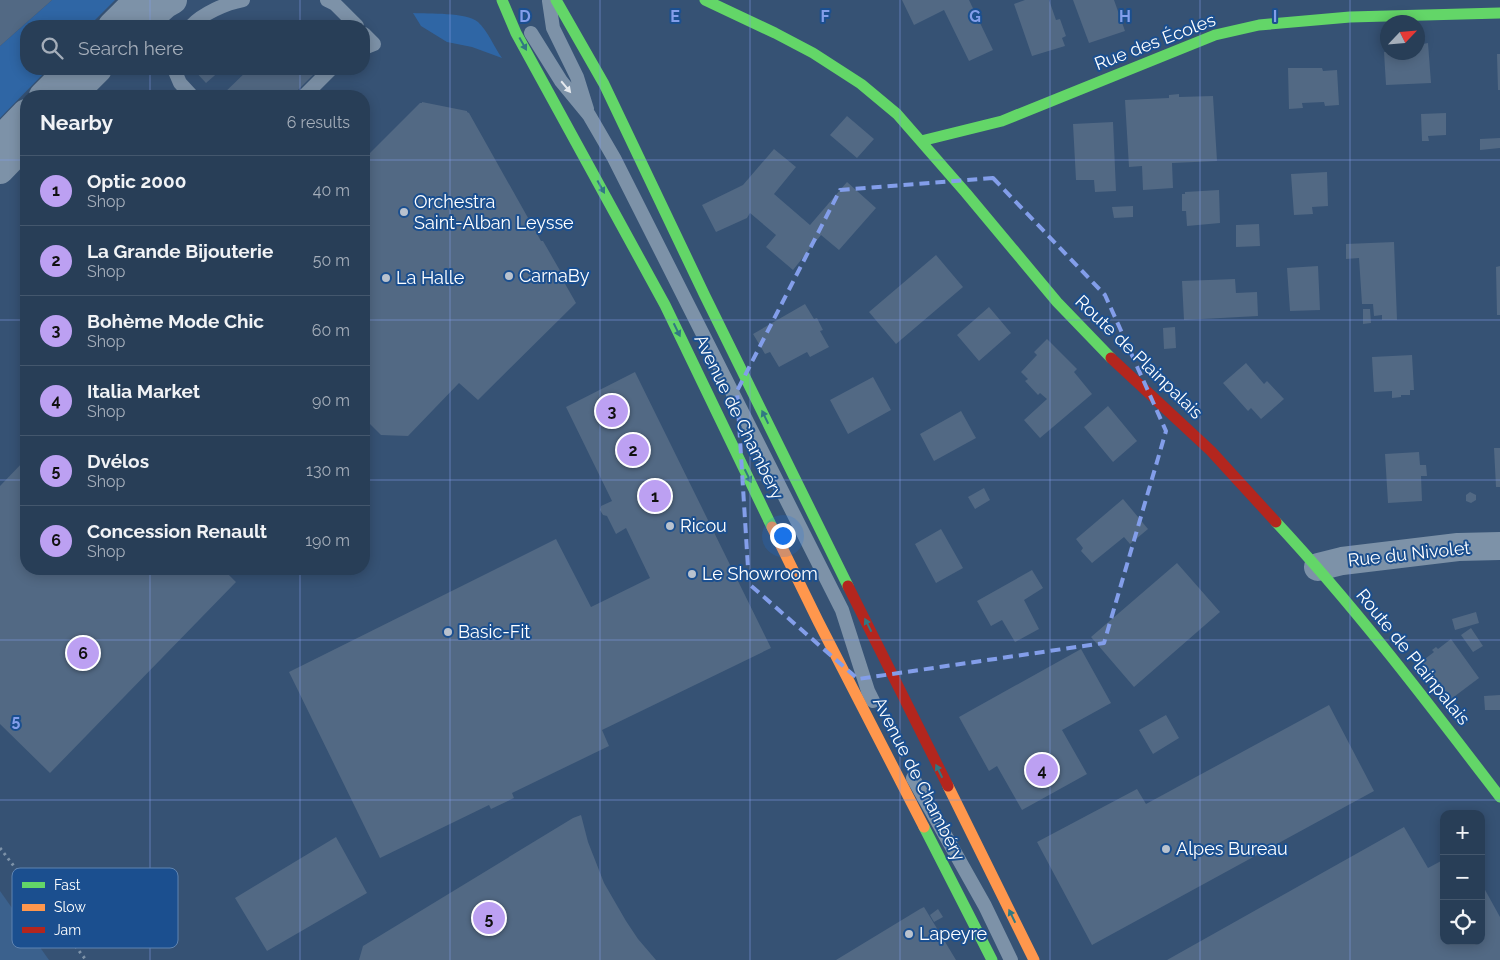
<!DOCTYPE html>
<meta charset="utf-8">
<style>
:root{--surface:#283e57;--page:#30455d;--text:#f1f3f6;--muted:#a5aeba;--line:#44576d;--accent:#bca0f2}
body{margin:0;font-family:Raleway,sans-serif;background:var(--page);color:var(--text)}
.controls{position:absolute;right:15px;bottom:15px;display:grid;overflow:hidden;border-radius:10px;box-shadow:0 2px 12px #0003}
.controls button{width:45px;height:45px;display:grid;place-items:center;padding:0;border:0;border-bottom:1px solid var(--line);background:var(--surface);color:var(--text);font:25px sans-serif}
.compass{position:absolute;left:1380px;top:15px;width:45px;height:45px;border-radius:50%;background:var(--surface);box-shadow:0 2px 12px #0003;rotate:64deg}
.you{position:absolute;left:782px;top:535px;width:18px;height:18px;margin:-12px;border:4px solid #fff;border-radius:50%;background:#1a73e8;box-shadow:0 0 0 8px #1a73e833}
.badge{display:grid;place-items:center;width:32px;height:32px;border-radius:50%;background:var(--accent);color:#111;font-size:16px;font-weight:700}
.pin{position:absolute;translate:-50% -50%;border:2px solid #fff;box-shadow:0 1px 5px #0006}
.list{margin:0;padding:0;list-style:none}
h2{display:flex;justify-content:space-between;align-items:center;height:65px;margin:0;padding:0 20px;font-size:21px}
h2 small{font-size:16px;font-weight:400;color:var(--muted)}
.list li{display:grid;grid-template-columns:32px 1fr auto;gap:15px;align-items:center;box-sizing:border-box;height:70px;padding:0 20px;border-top:1px solid var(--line)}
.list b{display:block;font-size:19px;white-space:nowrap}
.list p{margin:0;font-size:16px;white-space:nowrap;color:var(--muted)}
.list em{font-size:16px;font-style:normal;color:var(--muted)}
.icon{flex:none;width:28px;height:28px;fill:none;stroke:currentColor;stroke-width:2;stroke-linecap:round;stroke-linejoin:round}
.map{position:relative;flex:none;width:1500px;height:960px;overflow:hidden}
.search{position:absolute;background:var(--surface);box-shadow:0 2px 12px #0003;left:20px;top:20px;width:350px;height:55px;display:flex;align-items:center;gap:12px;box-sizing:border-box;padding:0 18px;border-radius:20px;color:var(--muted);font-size:19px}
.panel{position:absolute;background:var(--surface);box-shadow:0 2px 12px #0003;left:20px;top:90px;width:350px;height:485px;border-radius:20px}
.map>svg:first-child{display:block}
.green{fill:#2f66a5}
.water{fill:#3b618d}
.building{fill:#526984}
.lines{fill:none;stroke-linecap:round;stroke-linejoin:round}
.path{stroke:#7d92a8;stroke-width:3;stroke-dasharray:2.5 4;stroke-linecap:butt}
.lane{stroke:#7d92a8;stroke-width:14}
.street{stroke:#7d92a8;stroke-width:28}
.fast{stroke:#63d668;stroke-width:11}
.slow{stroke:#ff974d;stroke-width:11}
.jam{stroke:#b3261e;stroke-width:11}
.oneway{fill:#317883}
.oneway2{fill:#e5e9ee}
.marked{fill:none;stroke:#839eea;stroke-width:4;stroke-dasharray:10 6;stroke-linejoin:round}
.grid{fill:none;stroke:#839eea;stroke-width:1;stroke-opacity:0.55}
.poi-dot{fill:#b9c2ce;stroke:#1b4f8f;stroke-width:2}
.labels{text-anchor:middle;stroke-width:4;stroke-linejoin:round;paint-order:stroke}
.street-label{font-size:18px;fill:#fff;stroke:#1b4f8f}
.poi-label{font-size:18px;fill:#fff;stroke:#1b4f8f;text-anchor:start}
.key{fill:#1b4f8f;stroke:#5f84b1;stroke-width:1}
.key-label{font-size:14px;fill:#fff}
.grid-label{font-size:16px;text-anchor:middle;font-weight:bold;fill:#839eea;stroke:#1b4f8f;stroke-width:4;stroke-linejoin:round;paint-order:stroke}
</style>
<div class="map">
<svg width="1500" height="960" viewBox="0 0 1500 960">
<rect width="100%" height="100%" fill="#365274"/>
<path class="green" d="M52,0H115L89,26H26V69H48L0,118V46Z
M413,13C429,14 466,12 478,22C488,31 494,47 502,58L472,47L447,42L421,26Z"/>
<path class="water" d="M0,891L49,960H0Z"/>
<path class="building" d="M0,0H52L0,46Z
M902,0H969L993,50L969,61L944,10L914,25Z
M1025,0H1049L1056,20L1060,19L1066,36L1062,38L1065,46L1032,56L1014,4Z
M1073,0H1114L1125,31L1089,43Z
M1428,43L1431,83L1386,85L1384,52H1418V45Z
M1497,54H1500V90H1498Z
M1288,68H1322L1323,71L1337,70L1339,105L1325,106L1324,102L1302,103L1303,108L1289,109Z
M193,69H222L206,83Z
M249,69H319L298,90L299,91L291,96H221Z
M1179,94V97L1213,96L1217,161L1172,163L1173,188L1143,190L1142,166L1129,167L1125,100L1169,98V95Z
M422,102L467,111V112L469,113L541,241H543L566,281L564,282L576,303L478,400L459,383L408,436L381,435L364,418V159L420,103H422Z
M1446,113V135L1428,136L1429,141H1422L1421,114Z
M847,116L874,139L857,158L830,135Z
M1113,122L1116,191L1095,192L1094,180H1076L1073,124Z
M1500,138V148L1480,150V139Z
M774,149L796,167L774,194L810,225L847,182L876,208L839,250L821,235L793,270L766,247L776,235L750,213L747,218L716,232L702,205L743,185Z
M1327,172L1328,206L1312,207L1313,214L1294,215L1291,174Z
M1219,190L1220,223L1187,226L1186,211H1182V194H1185V192Z
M1133,206V217L1114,218L1112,207Z
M1259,224L1260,246L1236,247V225Z
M1394,242L1397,320H1382V315L1374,316L1373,304H1362L1359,258L1346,259V244Z
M936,255L963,287L896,344L869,312Z
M1318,266L1320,310L1290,311L1287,268Z
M1500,266V315H1497L1496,267Z
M1235,279L1236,293L1257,292L1258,316L1184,320L1182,281Z
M805,304L814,319L817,318L823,330L820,331L829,347L810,357L807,352L779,367L770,352L765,354L753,334Z
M989,307L1011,333L979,361L957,335Z
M1363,309H1370L1371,323L1363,324Z
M1175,327L1176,348L1164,349L1163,328Z
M1047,339L1077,369L1074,372L1092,394L1040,438L1024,420L1047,399L1040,393L1038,395L1025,381L1028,379L1021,372L1037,355L1034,352Z
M1412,355L1414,390H1410V395H1401V397L1392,398V391L1374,392L1372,357Z
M1246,363L1264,384L1267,381L1284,399L1261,419L1251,408L1248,411L1223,383Z
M635,372L771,648L602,730L609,746L512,793L514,798L491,809L489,805L380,858L289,672L556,539L591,607L650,578L626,528L616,534L607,516L603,515L600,510L601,506L612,501L566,407Z
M873,377L891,410L848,434L830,400Z
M1108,406L1137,441L1113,462L1084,427Z
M961,411L976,438L934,461L920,434Z
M1494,448H1500V487H1496Z
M1419,452L1420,465H1426L1427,476H1421L1422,501L1388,503L1385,454Z
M26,459V569H231L227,573L236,582L50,773L0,724V486Z
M984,488L990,500L975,509L968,497Z
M1470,492L1476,495V500L1471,503L1466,501V495Z
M1123,499L1148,529L1130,544L1124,537L1092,563L1081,551L1083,548L1076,539Z
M941,529L963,568L936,583L915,544Z
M1177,563L1220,612L1134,687L1091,637Z
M1032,570L1043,588L1024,600L1039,629L1015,642L1002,620L991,626L977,601Z
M1476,612L1479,623L1455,630L1452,619Z
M1471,628L1483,646L1473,652L1461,635Z
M1451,639L1479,678L1451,699L1421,662L1434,652L1432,650L1436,647L1438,649Z
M1081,649L1111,703L1062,730L1087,774L1022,810L997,766L989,771L959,717Z
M1500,695V710H1485L1484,696Z
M1329,705L1374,791L1092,945L1037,842L1137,789L1146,804Z
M1166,715L1179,738L1153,754L1139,730Z
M581,815L588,842L604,883L626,921L638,939L656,960H359L363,946L573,818Z
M1404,827L1428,868L1441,861L1444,865V941H1481V889L1484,888L1500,917V960H1167Z
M336,837L367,893L267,951L235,898Z
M924,907L956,960H836L920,909Z
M938,909L943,917L934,922L930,915Z"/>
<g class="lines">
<path class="path" d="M0,848L86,960"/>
<path class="lane" d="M327,0L335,4L357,26
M549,1L553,28L577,77L587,109
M191,26C202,14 226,3 243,0
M531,33L561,81L589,115L614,158L842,610L868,691L873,701
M364,34L374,44L364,48
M174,69L180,83L192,96
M304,96L331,69
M913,778L985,906L1011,960"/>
<path class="street" d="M112,26L138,0
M141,26L166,4L173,0
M43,96L70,69
M71,96L98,69
M0,140L26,113
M0,170L26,143
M1318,567L1342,561L1458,547L1500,546"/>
<path class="fast" d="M502,0L516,33L665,305L772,527
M556,0L604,84L705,296L848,586
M705,0L775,33L813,53L861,84L897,114L966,193L1057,302L1111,358
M921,141L1002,121L1215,35L1259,25L1350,17L1500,13
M1276,522C1357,609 1428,703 1500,797
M924,827L992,960"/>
<path class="slow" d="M772,527L818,621L924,827
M948,786L1034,960"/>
<path class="jam" d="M1111,358L1211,451L1276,522
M848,586L948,786"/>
</g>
<defs><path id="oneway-solid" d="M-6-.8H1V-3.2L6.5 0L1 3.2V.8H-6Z" transform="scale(1.25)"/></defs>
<g class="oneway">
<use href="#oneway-solid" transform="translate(523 44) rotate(61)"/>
<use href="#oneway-solid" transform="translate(601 187) rotate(61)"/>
<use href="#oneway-solid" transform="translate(677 330) rotate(64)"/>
<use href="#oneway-solid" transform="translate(765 417) rotate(-116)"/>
<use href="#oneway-solid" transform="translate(748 476) rotate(64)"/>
<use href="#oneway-solid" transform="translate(868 625) rotate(-117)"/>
<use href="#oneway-solid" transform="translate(939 771) rotate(-116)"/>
<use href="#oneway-solid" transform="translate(1012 916) rotate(-116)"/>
</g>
<use class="oneway2" href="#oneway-solid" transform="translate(566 87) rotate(50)"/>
<path class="marked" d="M993,178L1105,295L1166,431L1104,643L858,679L749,584L737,391L840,190Z"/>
<path class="grid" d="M150,0V26M300,0V26M450,0V960M600,0V960M750,0V960M900,0V960M1050,0V960M1200,0V960M1350,0V960M150,69V96M300,69V96M0,160H26M364,160H1500M0,320H26M364,320H1500M0,480H26M364,480H1500M150,569V960M300,569V960M0,640H1500M0,800H1500"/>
<g class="poi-dot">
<circle cx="404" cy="212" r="5"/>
<circle cx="509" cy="276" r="5"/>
<circle cx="386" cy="278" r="5"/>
<circle cx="670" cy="526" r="5"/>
<circle cx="692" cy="574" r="5"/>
<circle cx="448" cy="632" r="5"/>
<circle cx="1166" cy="849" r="5"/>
<circle cx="909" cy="934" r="5"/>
</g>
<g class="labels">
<g class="street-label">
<text transform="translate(1155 42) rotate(-21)" y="6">Rue des Écoles</text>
<text transform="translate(1139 357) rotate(44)" y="6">Route de Plainpalais</text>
<text transform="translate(739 417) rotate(64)" y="6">Avenue de Chambéry</text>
<text transform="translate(1409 554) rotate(-6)" y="6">Rue du Nivolet</text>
<text transform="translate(1413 657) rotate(51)" y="6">Route de Plainpalais</text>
<text transform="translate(919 779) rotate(63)" y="6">Avenue de Chambéry</text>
</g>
<g class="poi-label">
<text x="414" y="208">Orchestra<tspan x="414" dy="21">Saint-Alban Leysse</tspan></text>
<text x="519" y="282">CarnaBy</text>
<text x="396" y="284">La Halle</text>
<text x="680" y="532">Ricou</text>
<text x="702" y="580">Le Showroom</text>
<text x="458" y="638">Basic-Fit</text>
<text x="1176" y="855">Alpes Bureau</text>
<text x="919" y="940">Lapeyre</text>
</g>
</g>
<rect x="12" y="868" width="166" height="80" rx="8" class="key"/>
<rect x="22" y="882" width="23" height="6" fill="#63d668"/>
<rect x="22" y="904" width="23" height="7" fill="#ff974d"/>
<rect x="22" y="927" width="23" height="6" fill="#b3261e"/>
<g class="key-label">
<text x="54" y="890">Fast</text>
<text x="54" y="912">Slow</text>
<text x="54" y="935">Jam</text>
</g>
<g class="grid-label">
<text x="525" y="22">D</text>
<text x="675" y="22">E</text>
<text x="825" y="22">F</text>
<text x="975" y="22">G</text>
<text x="1125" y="22">H</text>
<text x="1275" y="22">I</text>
<text x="16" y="726">5</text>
</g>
</svg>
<div class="controls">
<button>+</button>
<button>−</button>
<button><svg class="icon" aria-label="locate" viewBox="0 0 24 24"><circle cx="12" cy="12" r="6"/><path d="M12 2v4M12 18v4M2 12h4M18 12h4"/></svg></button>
</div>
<svg class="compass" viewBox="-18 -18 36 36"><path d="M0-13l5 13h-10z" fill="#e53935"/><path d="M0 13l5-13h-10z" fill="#a5aeba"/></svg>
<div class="you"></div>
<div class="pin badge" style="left:655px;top:496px">1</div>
<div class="pin badge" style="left:633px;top:450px">2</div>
<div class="pin badge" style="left:612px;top:411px">3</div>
<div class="pin badge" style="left:1042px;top:770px">4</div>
<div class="pin badge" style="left:489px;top:918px">5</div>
<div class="pin badge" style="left:83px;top:653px">6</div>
<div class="search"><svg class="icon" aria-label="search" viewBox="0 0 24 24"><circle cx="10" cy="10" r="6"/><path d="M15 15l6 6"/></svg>Search here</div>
<section class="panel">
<h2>Nearby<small>6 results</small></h2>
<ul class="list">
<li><span class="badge">1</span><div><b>Optic 2000</b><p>Shop</p></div><em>40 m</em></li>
<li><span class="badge">2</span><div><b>La Grande Bijouterie</b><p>Shop</p></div><em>50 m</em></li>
<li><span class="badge">3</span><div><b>Bohème Mode Chic</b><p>Shop</p></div><em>60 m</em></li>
<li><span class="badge">4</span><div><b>Italia Market</b><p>Shop</p></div><em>90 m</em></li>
<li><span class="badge">5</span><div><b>Dvélos</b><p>Shop</p></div><em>130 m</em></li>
<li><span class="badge">6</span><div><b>Concession Renault</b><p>Shop</p></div><em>190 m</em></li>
</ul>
</section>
</div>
